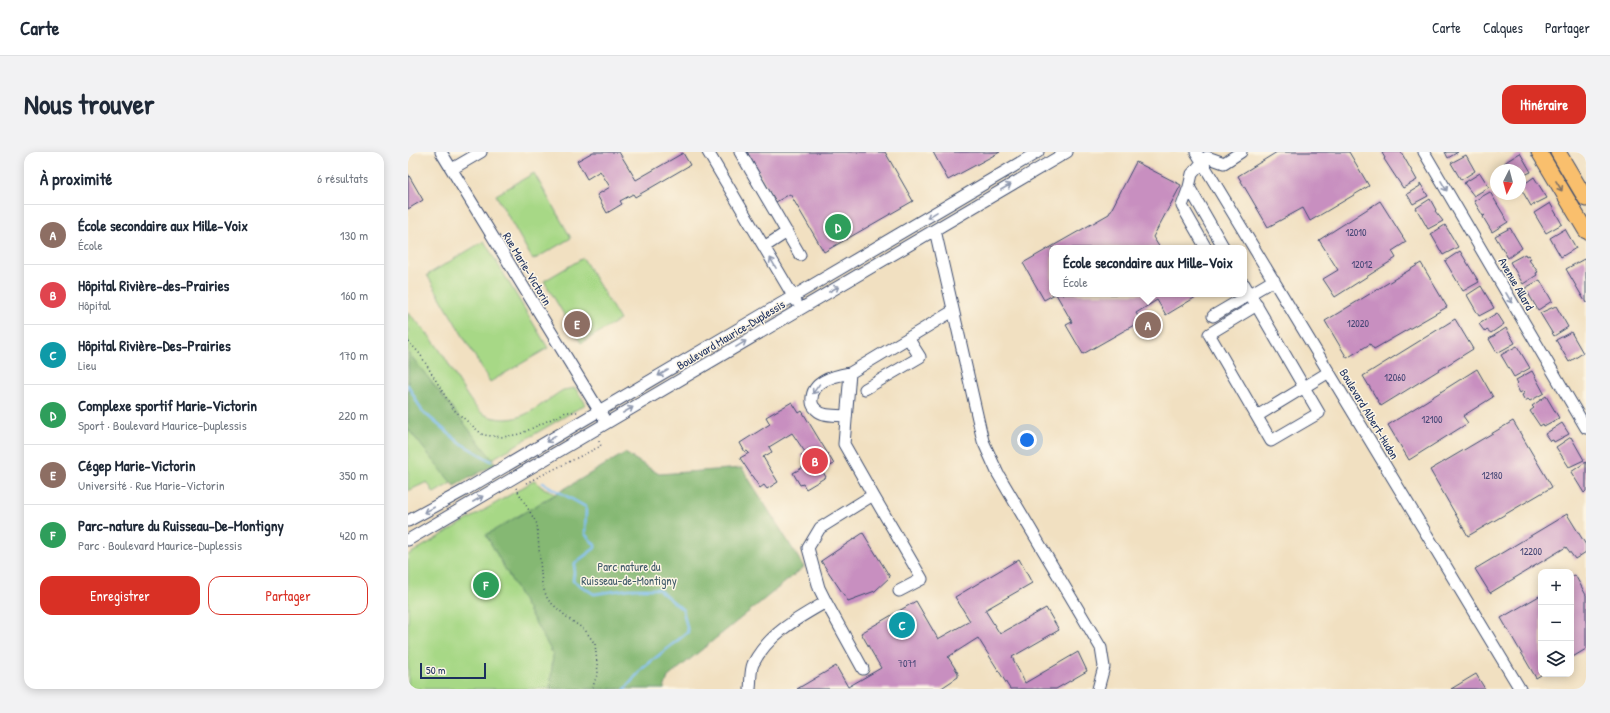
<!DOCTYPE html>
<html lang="fr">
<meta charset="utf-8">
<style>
:root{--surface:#fff;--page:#f2f2f3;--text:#1f2937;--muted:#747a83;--line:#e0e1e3;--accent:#d93025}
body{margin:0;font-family:"Patrick Hand",sans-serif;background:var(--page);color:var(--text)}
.controls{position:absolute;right:12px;bottom:12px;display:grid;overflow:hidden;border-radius:8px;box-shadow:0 2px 10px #0003}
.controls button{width:36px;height:36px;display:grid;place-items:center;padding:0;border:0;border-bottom:1px solid var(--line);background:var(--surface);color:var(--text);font:20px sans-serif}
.compass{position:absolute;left:1082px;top:12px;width:36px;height:36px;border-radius:50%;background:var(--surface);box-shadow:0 2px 10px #0003;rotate:186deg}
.scale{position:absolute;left:12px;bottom:10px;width:66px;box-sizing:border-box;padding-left:4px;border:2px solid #1b2f5e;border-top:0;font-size:11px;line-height:14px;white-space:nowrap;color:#1b2f5e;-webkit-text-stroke:3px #fcf5e5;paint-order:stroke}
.you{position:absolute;left:619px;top:288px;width:14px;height:14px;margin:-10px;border:3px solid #fff;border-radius:50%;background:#1a73e8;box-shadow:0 0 0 6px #1a73e833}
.badge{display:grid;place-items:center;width:26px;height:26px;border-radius:50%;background:var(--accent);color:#fff;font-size:13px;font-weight:700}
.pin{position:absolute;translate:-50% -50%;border:2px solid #fff;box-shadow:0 1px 4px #0006}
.popup{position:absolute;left:641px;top:93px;width:198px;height:52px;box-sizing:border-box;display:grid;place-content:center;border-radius:8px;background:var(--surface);filter:drop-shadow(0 1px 3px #0005);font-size:13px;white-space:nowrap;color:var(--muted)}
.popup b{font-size:15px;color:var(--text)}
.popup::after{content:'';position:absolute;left:50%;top:100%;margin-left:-8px;border:8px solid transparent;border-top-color:var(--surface)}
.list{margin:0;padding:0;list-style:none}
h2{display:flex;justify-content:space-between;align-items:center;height:52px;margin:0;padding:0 16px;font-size:17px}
h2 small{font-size:13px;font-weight:400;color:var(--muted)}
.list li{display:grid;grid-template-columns:26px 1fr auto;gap:12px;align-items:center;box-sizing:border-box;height:60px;padding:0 16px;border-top:1px solid var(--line)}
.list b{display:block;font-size:15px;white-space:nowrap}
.list p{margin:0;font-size:13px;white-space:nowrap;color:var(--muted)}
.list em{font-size:13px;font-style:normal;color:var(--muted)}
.actions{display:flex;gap:8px;padding:12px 16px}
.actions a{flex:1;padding:9px 0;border:1px solid var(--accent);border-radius:12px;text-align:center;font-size:14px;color:var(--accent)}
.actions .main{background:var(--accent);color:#fff}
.icon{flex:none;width:22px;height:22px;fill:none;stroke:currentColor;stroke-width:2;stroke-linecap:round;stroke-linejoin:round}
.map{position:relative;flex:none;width:1178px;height:537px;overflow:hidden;border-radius:12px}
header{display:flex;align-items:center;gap:24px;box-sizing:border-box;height:56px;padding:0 20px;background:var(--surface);border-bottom:1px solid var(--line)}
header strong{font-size:19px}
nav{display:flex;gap:22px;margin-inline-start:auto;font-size:14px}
.intro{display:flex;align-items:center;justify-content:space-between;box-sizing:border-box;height:96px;padding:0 24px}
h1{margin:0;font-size:28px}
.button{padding:10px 18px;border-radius:12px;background:var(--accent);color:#fff;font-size:14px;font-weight:700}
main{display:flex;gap:24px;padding:0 24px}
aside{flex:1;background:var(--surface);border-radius:12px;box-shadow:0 2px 10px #0003}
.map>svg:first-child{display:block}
.green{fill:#a7d886;stroke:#618472}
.forest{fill:#85b873;stroke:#507468}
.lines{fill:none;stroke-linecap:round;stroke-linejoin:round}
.stream{stroke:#7fbef3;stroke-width:2.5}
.building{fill:#c88fc0}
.minor-casing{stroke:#3b4a6d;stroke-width:13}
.major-casing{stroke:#3b4a6d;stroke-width:17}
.path{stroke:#3b4a6d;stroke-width:1.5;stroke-dasharray:1 3;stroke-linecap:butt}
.minor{stroke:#fff;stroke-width:11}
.major{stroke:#f9bf6d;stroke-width:15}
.oneway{stroke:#8d97ae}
.oneway2{stroke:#7f7065}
.labels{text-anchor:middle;stroke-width:3;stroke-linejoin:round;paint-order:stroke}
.number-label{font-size:10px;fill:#464776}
.street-label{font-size:12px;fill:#1b2f5e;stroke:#fcf5e5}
.park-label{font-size:12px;fill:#3e5968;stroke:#fcf5e5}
</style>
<header>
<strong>Carte</strong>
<nav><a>Carte</a><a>Calques</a><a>Partager</a></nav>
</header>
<div class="intro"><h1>Nous trouver</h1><a class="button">Itinéraire</a></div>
<main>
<aside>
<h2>À proximité<small>6 résultats</small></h2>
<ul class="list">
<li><span class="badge" style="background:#8d6e63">A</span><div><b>École secondaire aux Mille-Voix</b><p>École</p></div><em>130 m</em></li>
<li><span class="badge" style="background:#e0444e">B</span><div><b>Hôpital Rivière-des-Prairies</b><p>Hôpital</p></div><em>160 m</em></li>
<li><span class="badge" style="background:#0f9aa8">C</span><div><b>Hôpital Rivière-Des-Prairies</b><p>Lieu</p></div><em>170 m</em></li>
<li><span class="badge" style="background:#2e9e5b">D</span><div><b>Complexe sportif Marie-Victorin</b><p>Sport · Boulevard Maurice-Duplessis</p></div><em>220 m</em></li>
<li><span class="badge" style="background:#8d6e63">E</span><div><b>Cégep Marie-Victorin</b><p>Université · Rue Marie-Victorin</p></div><em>350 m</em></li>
<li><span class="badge" style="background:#2e9e5b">F</span><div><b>Parc-nature du Ruisseau-De-Montigny</b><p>Parc · Boulevard Maurice-Duplessis</p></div><em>420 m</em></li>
</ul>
<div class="actions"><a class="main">Enregistrer</a><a>Partager</a></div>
</aside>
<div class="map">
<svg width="1178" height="537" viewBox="0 0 1178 537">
<rect width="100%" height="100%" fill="#fcf5e5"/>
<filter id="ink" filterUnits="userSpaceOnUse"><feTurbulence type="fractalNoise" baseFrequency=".025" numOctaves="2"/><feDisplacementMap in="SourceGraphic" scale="8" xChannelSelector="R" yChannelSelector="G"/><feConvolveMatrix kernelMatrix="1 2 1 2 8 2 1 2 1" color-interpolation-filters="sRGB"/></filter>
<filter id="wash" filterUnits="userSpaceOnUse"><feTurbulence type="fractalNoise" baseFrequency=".012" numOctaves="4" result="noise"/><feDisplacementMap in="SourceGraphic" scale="16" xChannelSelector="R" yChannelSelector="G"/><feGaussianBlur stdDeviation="0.9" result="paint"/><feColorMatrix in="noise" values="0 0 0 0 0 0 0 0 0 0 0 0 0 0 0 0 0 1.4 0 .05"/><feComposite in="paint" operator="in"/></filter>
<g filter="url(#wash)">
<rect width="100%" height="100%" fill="#f1e0c1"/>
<path class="green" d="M126,21L163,86L125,108L88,43Z
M76,89L140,196L82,230L19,123Z
M175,106L212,168L173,191L136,129Z
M0,161C14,174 27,190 37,206C45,219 62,253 74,261C83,267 97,268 107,266C124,262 140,247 155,238L167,236L178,252L26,341L19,330L0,339Z
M127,328L133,335L145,340L155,351L212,537H0V403Z"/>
<path class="forest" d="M0,200L88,312L46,334L0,277Z
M217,301L251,322L334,316L396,415L260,525L256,537H142L145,502L78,383Z"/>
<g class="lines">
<path class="stream" d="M0,233L14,259L52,291L83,309
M135,331L178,355L177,382L187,393V396L167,411L165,429L186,442L221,437H250L275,458L280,480L235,516L217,537"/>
</g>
<g id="blocks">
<path class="building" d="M185,0H211L228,28L275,1L282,13L227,45L225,42L212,49L214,52L199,61L189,43L202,35L192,19L179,27L169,9Z
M339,0H477L505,49L416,100L382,42L368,50Z
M525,0H592L540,28Z
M869,0H941L961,34L902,69L895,56L860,75L830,24Z
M977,0H993L1009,28L995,36L976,7L977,6L974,1Z
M1037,0H1050L1040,6Z
M1112,1L1123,20L1112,25V18H1100L1096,11Z
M1058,3L1067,19L1053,28L1043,11Z
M728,10L773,33L745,85L752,96H644V142H647L636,148L615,111L701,62Z
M1072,21L1081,35L1066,44L1056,31Z
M0,22L15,48L0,57Z
M1126,25L1139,46L1123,54L1112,35Z
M1012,31L1020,44L1005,52L999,42L1012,34Z
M1082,40L1100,70L1084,80L1075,65L1077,63L1075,64L1066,49Z
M1022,47L1028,58L1027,59L1035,69L1020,77L1008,56Z
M972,49L998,90L984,99L988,106L927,145L915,127L930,118L911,88Z
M1142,51L1154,72L1138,81L1126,61Z
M1037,73L1050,95L1035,103L1023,82Z
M1102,76L1114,96L1100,106L1087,84Z
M1157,77L1168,96L1153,105L1142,86Z
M1052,99L1071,130L1055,139L1037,109Z
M1117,102L1118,104L1120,103L1123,107L1121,108L1130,120L1128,121L1129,123L1115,132L1102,110Z
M1176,107L1178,111V151L1158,117Z
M1013,111L1039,155L966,197L962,192L939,206L917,169Z
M1132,128L1144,149L1130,158L1117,136Z
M1073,134L1086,156L1071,164L1059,143Z
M648,142H793L758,163L749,148L728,161L733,169L675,202L658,173L664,170Z
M1148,154L1160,175L1146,184L1132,161Z
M1089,161L1096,172L1083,181L1079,178L1077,180L1071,172Z
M1047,167L1065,197L973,254L955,224Z
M1098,176L1107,191L1089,201L1081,187Z
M1163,180L1175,201L1161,210L1148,188Z
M1109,194L1122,216L1106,225L1093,203Z
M1069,217L1085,245L1055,264L1060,271L1001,308L980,273Z
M1124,219L1136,241L1122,249L1120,247L1117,249L1114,243L1117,241L1115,239L1112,241L1108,233L1110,231L1108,228Z
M1138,244L1151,266L1136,274L1135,272L1132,274L1122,259L1126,256L1124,254Z
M384,250L391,261L394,259L426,312L415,318L413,317L418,325L398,337L395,332L392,333L385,321L399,313L393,303L397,300L384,281L361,295L364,300L355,305L370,330L359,337L356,333L352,336L332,306L341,301L339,299L337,300L332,291L362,272L358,265Z
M1105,269L1144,335L1060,384L1022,318Z
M1154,271L1161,282L1146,290L1145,288L1142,289L1137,282Z
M1163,285L1176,308L1161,315L1148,295Z
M1178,310V339L1176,341L1163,320Z
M1159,362L1178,393V400L1167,407L1158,395L1082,441L1067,417Z
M455,381L482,425L467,439L440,449L413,409Z
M611,407L624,431L577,458L592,482L638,456L651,478L604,505L617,531L670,500L679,519L648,537H602L570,486L540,505L550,521V525L532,537H389L428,514L440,535L473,516L453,481L508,449L530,487L562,469L547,445Z
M1167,423L1178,443V497L1163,506V425Z
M1133,443V523L1128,526L1093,466Z
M1068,522L1077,537H1043Z"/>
</g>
</g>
<g filter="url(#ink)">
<use href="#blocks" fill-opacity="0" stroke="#3b4a6d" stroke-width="1"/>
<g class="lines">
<defs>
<path id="minor" d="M33,0L195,265
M300,0L388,149
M332,0L392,103
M788,0L1112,537
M1016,0L1178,276
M44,17L73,0
M781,35L784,22L799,5L816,11L833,0
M527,78L575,289L590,322L693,496L696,515L690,537
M356,95L379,80
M798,96L774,54L781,35L816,96
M836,132L911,261L863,289L801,182L849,153
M805,164L866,128
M457,237L512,205L500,186
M438,264C431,263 423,264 416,262C411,261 404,255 404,250C402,229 426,224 442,221
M849,264L921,220
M465,343L514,427L491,439
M0,369L57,338L630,0
M0,388L659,0
M418,450L455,517
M342,537C343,530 342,519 345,512C360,482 390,466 418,450L411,436L400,396L412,376L465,343L436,292L442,221L545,159"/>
<path id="major" d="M1131,0L1178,79
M1150,0L1178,47"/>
</defs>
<use href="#minor" class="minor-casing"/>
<use href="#major" class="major-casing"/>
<path class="path" d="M0,189L12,202L45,257L75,283L95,285L112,282L158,260H170
M118,331L193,294L190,287
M108,336L129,372L134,433L140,448L161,467L177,478L187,492L190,520L184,537"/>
<use href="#minor" class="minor"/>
<use href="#major" class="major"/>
</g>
<defs><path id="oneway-shaft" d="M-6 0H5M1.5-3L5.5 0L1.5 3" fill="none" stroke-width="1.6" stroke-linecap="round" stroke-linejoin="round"/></defs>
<g class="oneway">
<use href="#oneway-shaft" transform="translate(1036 34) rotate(60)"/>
<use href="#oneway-shaft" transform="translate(598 35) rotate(-30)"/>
<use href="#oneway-shaft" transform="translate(524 63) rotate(148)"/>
<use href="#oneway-shaft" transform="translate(365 111) rotate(-120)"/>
<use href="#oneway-shaft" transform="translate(426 137) rotate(-30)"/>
<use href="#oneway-shaft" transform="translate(1101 146) rotate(60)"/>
<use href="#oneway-shaft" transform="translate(333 192) rotate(-31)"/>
<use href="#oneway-shaft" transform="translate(255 221) rotate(150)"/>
<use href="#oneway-shaft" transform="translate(408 237) rotate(125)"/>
<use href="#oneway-shaft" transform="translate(220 258) rotate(-30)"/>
<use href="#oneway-shaft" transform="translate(143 287) rotate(149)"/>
<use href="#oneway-shaft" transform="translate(70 347) rotate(-30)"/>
<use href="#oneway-shaft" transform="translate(21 358) rotate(152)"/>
</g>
<use class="oneway2" href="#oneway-shaft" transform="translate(1151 34) rotate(59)"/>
</g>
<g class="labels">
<g class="number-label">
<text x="948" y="84">12010</text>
<text x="954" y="116">12012</text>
<text x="950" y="175">12020</text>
<text x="987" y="229">12060</text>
<text x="1024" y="271">12100</text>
<text x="1084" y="327">12180</text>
<text x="1123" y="403">12200</text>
<text x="499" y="515">7071</text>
</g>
<g class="street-label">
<text transform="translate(119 117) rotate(59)" y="4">Rue Marie-Victorin</text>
<text transform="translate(1108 132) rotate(60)" y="4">Avenue Allard</text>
<text transform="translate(323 183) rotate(-31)" y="4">Boulevard Maurice-Duplessis</text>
<text transform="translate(961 262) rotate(59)" y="4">Boulevard Albert-Hudon</text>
</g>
<g class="park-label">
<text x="221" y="419">Parc nature du<tspan x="221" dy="14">Ruisseau-de-Montigny</tspan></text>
</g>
</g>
</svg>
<div class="controls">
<button>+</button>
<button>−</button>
<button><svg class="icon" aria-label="layers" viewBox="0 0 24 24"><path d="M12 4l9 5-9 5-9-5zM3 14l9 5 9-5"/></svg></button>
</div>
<svg class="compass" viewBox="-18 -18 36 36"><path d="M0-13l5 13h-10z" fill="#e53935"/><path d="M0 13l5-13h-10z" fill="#747a83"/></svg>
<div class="scale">50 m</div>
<div class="you"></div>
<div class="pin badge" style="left:740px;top:173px;background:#8d6e63">A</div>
<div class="popup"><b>École secondaire aux Mille-Voix</b>École</div>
<div class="pin badge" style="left:407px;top:309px;background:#e0444e">B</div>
<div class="pin badge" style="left:494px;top:473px;background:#0f9aa8">C</div>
<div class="pin badge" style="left:430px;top:75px;background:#2e9e5b">D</div>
<div class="pin badge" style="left:169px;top:172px;background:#8d6e63">E</div>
<div class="pin badge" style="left:78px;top:433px;background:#2e9e5b">F</div>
</div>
</main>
